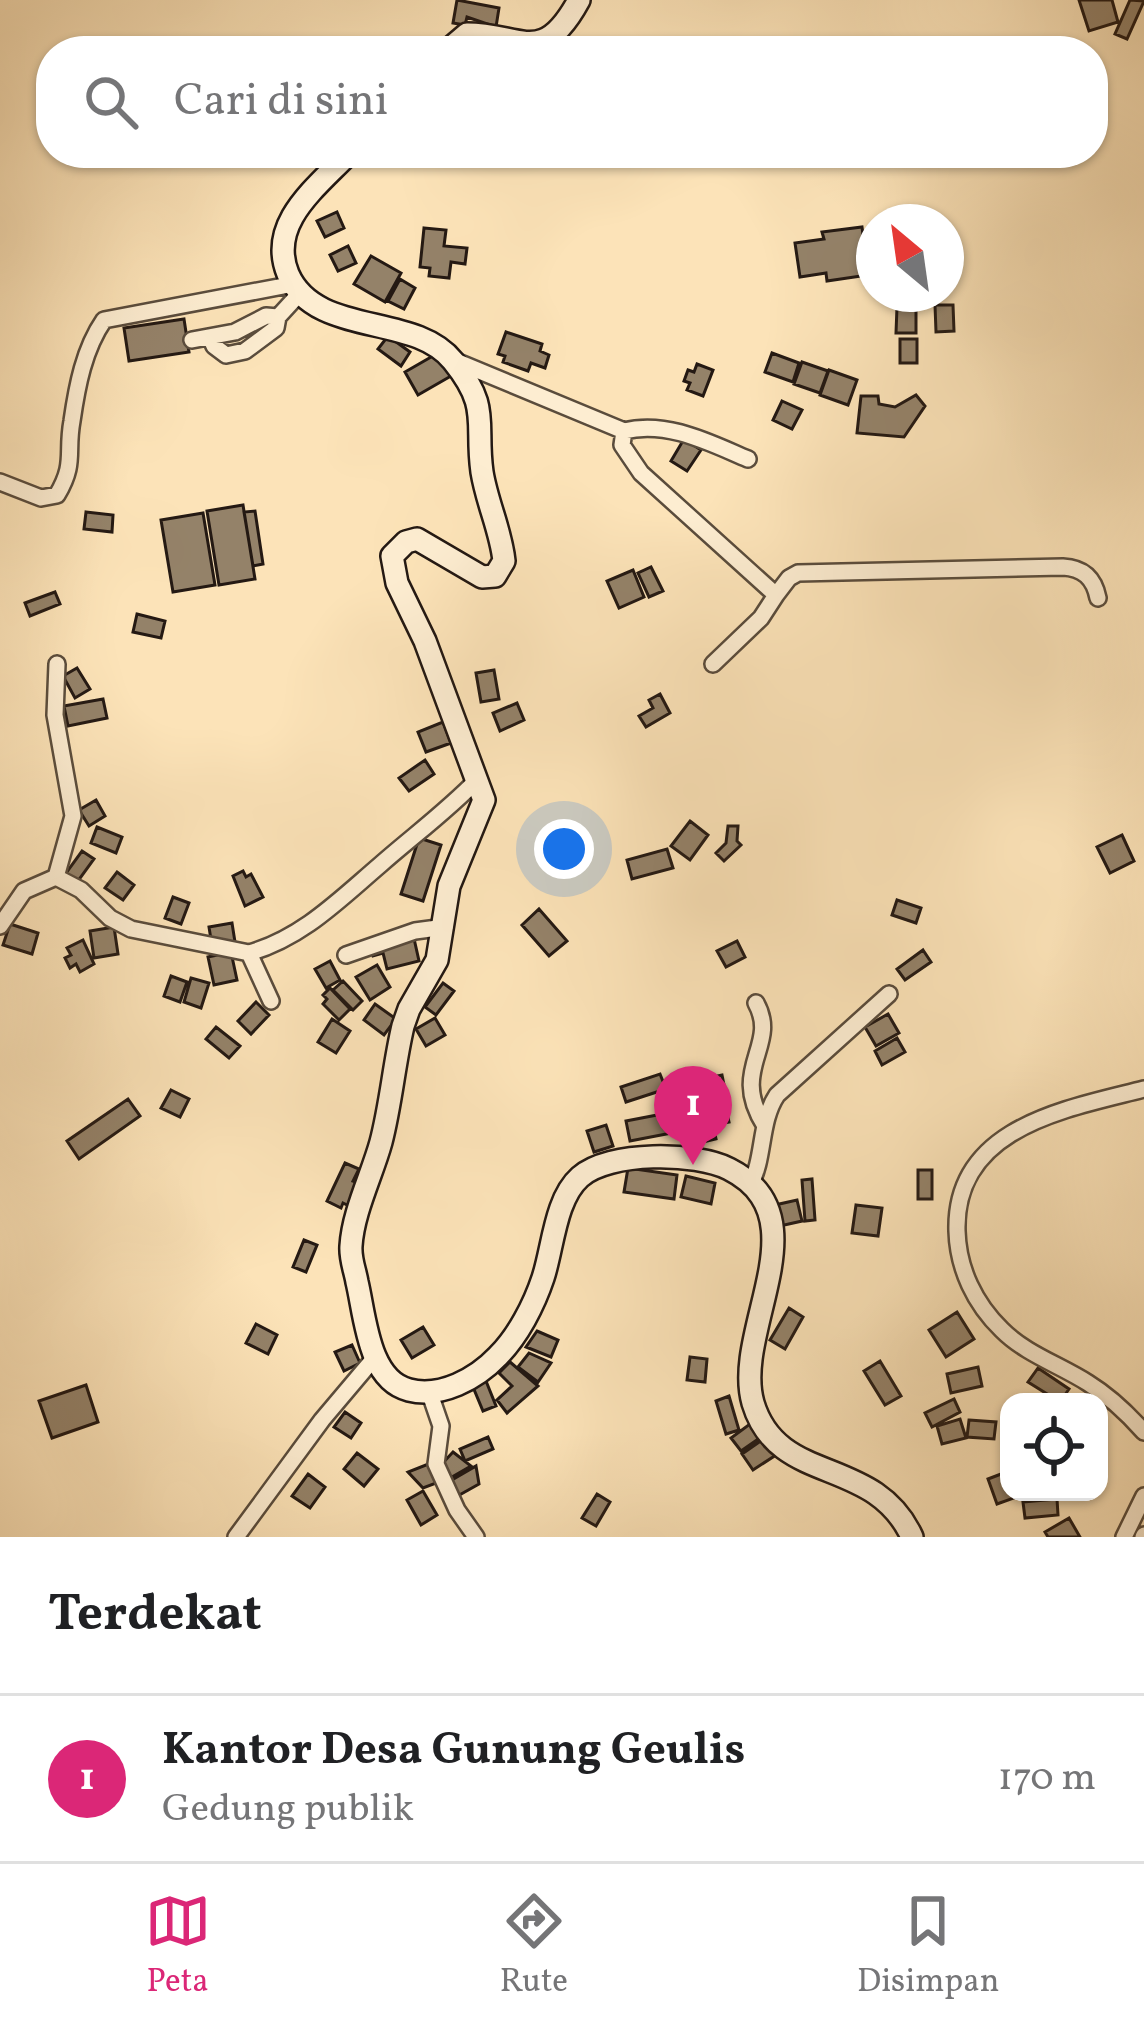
<!DOCTYPE html>
<html lang="id">
<style>
:root{--surface:#fff;--page:#f2f2f2;--text:#202124;--muted:#757577;--line:#e0e0e0;--accent:#db2777}
body{margin:0;font-family:Vollkorn,serif;background:var(--page);color:var(--text)}
.controls{position:absolute;right:36px;bottom:36px;display:grid;overflow:hidden;border-radius:24px;box-shadow:0 3px 9px #0004}
.controls button{width:108px;height:108px;display:grid;place-items:center;padding:0;border:0;border-bottom:3px solid var(--line);background:var(--surface);color:var(--text);font:60px sans-serif}
.compass{position:absolute;left:856px;top:204px;width:108px;height:108px;border-radius:50%;background:var(--surface);box-shadow:0 3px 9px #0004;rotate:331deg}
.you{position:absolute;left:564px;top:849px;width:42px;height:42px;margin:-30px;border:9px solid #fff;border-radius:50%;background:#1a73e8;box-shadow:0 0 0 18px #1a73e833}
.badge{display:grid;place-items:center;width:78px;height:78px;border-radius:50%;background:var(--accent);color:#fff;font-size:39px;font-weight:700}
.pin{position:absolute;translate:-50% -99px;filter:drop-shadow(0 3px 6px #0008)}
.pin::after{content:'';position:absolute;top:63px;width:42px;height:36px;background:inherit;clip-path:polygon(0 0,100% 0,50% 100%)}
.list{margin:0;padding:0;list-style:none}
h2{display:flex;justify-content:space-between;align-items:center;height:156px;margin:0;padding:0 48px;font-size:51px}
h2 small{font-size:39px;font-weight:400;color:var(--muted)}
.list li{display:grid;grid-template-columns:78px 1fr auto;gap:36px;align-items:center;box-sizing:border-box;height:168px;padding:0 48px;border-top:3px solid var(--line)}
.list b{display:block;font-size:45px;white-space:nowrap}
.list p{margin:0;font-size:39px;white-space:nowrap;color:var(--muted)}
.list em{font-size:39px;font-style:normal;color:var(--muted)}
.icon{flex:none;width:66px;height:66px;fill:none;stroke:currentColor;stroke-width:2;stroke-linecap:round;stroke-linejoin:round}
.map{position:relative;flex:none;width:1144px;height:1537px;overflow:hidden}
.search{position:absolute;background:var(--surface);box-shadow:0 3px 9px #0004;left:36px;right:36px;top:36px;height:132px;display:flex;align-items:center;gap:30px;box-sizing:border-box;padding:0 42px;border-radius:48px;color:var(--muted);font-size:45px}
.sheet{height:324px;background:var(--surface)}
nav{display:flex;justify-content:space-around;align-items:center;box-sizing:border-box;height:168px;border-top:3px solid var(--line);background:var(--surface);font-size:33px;color:var(--muted)}
nav a{display:grid;justify-items:center;gap:6px}
nav .on{color:var(--accent)}
.map>svg:first-child{display:block}
.building{fill:#948269;stroke:#241913;stroke-width:3}
.lines{fill:none;stroke-linecap:round;stroke-linejoin:round}
.street-casing{stroke:#5a4c3c;stroke-width:20}
.secondary-casing{stroke:#241913;stroke-width:26}
.street{stroke:#fdedd1;stroke-width:15}
.secondary{stroke:#fdedd1;stroke-width:21}
</style>
<div class="map">
<svg width="1144" height="1537" viewBox="0 0 1144 1537">
<rect width="100%" height="100%" fill="#fce3b8"/>
<filter id="stains"><feTurbulence type="fractalNoise" baseFrequency=".00167" numOctaves="4"/><feColorMatrix values="0 0 0 0 .2 0 0 0 0 .09 0 0 0 0 .02 0 0 0 .5 -.17"/></filter>
<radialGradient id="worn" r=".72"><stop offset=".6" stop-color="#630" stop-opacity="0"/><stop offset="1" stop-color="#630" stop-opacity=".3"/></radialGradient>
<path class="building" d="M457,0L499,8L496,27L467,17L465,25L453,23Z
M1079,0H1112L1118,22L1089,31Z
M1130,0L1144,1L1127,39L1115,34Z
M337,212L344,228L325,237L317,221Z
M862,227L868,275L827,281L826,273L800,277L795,243L824,239L822,232Z
M424,228L446,230L444,246L467,248L465,264L451,262L449,278L429,276L430,268L420,267Z
M348,246L356,263L338,271L330,255Z
M371,256L401,273L385,302L354,284Z
M400,279L415,288L404,309L388,301Z
M935,305H953L954,331L936,332Z
M897,307H916V333H896Z
M184,319L189,352L129,361L124,328Z
M506,332L542,344L540,351L549,355L545,368L531,363L528,371L503,362L505,356L498,354Z
M388,336L410,352L401,366L378,349Z
M900,339H917V363H900Z
M438,353L451,376L418,395L405,372Z
M772,353L799,363L793,382L765,372Z
M802,362L828,371L820,393L794,384Z
M697,364L713,370L703,396L687,390L690,383L684,381L688,370L694,372Z
M829,370L857,380L848,405L820,395Z
M916,395L925,406L904,437L857,433L861,396H878L879,404L895,407Z
M782,401L802,410L792,429L773,420Z
M684,439L701,450L687,471L671,461Z
M243,505L255,579L219,585L207,511Z
M255,511L263,564L253,566L244,512Z
M86,512L113,515L112,532L84,529Z
M203,513L215,585L173,592L161,520Z
M651,567L663,591L649,597L638,573Z
M633,570L644,597L619,608L607,581Z
M55,592L60,604L30,616L25,603Z
M137,614L165,621L161,638L133,632Z
M77,668L90,689L75,698L63,676Z
M494,670L499,699L481,702L476,673Z
M660,694L670,713L646,727L639,716L653,708L649,700Z
M103,699L107,718L68,726L64,706Z
M517,703L524,720L500,731L493,713Z
M443,722L451,743L426,752L418,732Z
M425,760L434,774L409,791L399,778Z
M96,800L105,816L89,826L79,810Z
M690,821L708,835L690,860L671,846Z
M728,826H738L737,841L741,845L724,861L716,853L726,843Z
M97,827L122,837L116,853L91,843Z
M1122,835L1134,861L1110,873L1097,847Z
M419,838L441,845L423,901L401,894Z
M667,849L673,868L632,879L627,860Z
M82,851L94,859L78,881L66,873Z
M243,871L246,877L251,874L263,897L245,906L233,876Z
M117,872L134,885L123,900L105,888Z
M173,897L189,903L181,924L165,918Z
M897,900L921,908L916,923L892,915Z
M539,909L567,941L549,956L522,925Z
M232,923L235,942L212,946L209,927Z
M10,924L38,933L32,954L3,945Z
M114,927L118,954L94,958L90,931Z
M413,934L419,961L387,969L383,953L373,956L370,946Z
M83,940L94,964L80,972L76,964L70,968L65,958L71,955L67,948Z
M737,941L745,957L726,967L717,951Z
M923,950L931,962L905,980L897,969Z
M231,952L237,980L214,985L208,957Z
M330,961L340,980L326,988L315,969Z
M377,965L390,987L370,1000L356,977Z
M171,976L187,982L180,1002L164,996Z
M191,978L209,983L201,1008L184,1002Z
M343,981L362,1001L353,1010L333,990Z
M443,983L454,991L436,1015L425,1007Z
M330,988L350,1009L339,1020L323,1004L327,999L323,995Z
M256,1002L269,1015L251,1034L238,1021Z
M375,1004L396,1019L384,1035L364,1020Z
M888,1014L899,1033L876,1046L865,1027Z
M435,1018L445,1035L426,1046L416,1029Z
M332,1019L350,1031L336,1053L318,1042Z
M216,1027L240,1046L229,1058L206,1039Z
M897,1038L905,1052L882,1065L875,1051Z
M700,1070L703,1079L722,1075L726,1095L707,1100L709,1107L725,1103L729,1122L713,1125L716,1139L695,1144L680,1074Z
M660,1074L666,1089L626,1102L621,1087Z
M171,1090L189,1099L180,1117L161,1108Z
M128,1099L140,1116L79,1159L67,1141Z
M683,1110L687,1130L630,1141L626,1121Z
M606,1125L613,1146L594,1152L587,1131Z
M345,1163L359,1169L353,1181L359,1183L349,1206L343,1203L341,1208L327,1201Z
M628,1168L677,1175L674,1199L624,1192Z
M918,1170H932V1199H918Z
M686,1176L715,1183L711,1204L681,1197Z
M812,1179L815,1220L805,1221L802,1180Z
M797,1200L802,1221L780,1226L775,1205Z
M856,1205L882,1208L878,1236L852,1233Z
M304,1240L317,1245L306,1272L293,1267Z
M789,1308L803,1317L785,1349L770,1340Z
M957,1312L974,1339L946,1357L929,1330Z
M256,1324L277,1335L268,1354L246,1343Z
M423,1327L434,1345L412,1358L401,1340Z
M537,1331L558,1340L551,1357L526,1347Z
M352,1345L360,1363L344,1371L335,1352Z
M529,1353L551,1363L538,1382L518,1367Z
M690,1357L707,1359L705,1382L687,1380Z
M880,1361L901,1396L885,1405L864,1371Z
M510,1362L538,1386L507,1413L497,1400L512,1386L499,1373Z
M978,1367L982,1386L951,1393L947,1374Z
M1038,1368L1069,1389L1060,1402L1028,1382Z
M486,1381L496,1406L483,1411L473,1387Z
M86,1385L98,1422L52,1438L39,1401Z
M729,1396L739,1430L726,1434L716,1401Z
M954,1399L960,1412L932,1427L925,1413Z
M345,1412L361,1423L351,1438L334,1427Z
M960,1419L966,1438L942,1444L937,1426Z
M969,1420L996,1422L994,1439L967,1437Z
M754,1421L764,1435L741,1451L731,1438Z
M488,1437L493,1449L465,1461L460,1449Z
M765,1438L776,1455L753,1470L742,1454Z
M453,1452L471,1466L445,1481L439,1467Z
M357,1453L378,1469L364,1486L344,1469Z
M431,1463L439,1482L423,1488L408,1472Z
M476,1466L479,1484L454,1498L445,1484Z
M1009,1471V1492L1025,1494L997,1504L988,1479Z
M308,1474L325,1487L310,1508L292,1496Z
M423,1491L437,1515L421,1525L407,1500Z
M597,1494L610,1502L596,1526L582,1518Z
M1057,1499L1058,1515L1025,1518L1023,1502Z
M1069,1518L1080,1537H1048L1045,1532Z"/>
<g class="lines">
<defs>
<path id="street" d="M210,337L214,346L226,355L245,351L276,328L278,317
M192,340L235,332L266,316L278,317L300,293
M453,360L624,431C667,420 710,443 748,459
M624,431L622,445L641,473L776,595L761,618L713,664
M0,482L41,498L57,495C76,463 66,454 72,421C77,386 84,349 104,320L294,284
M776,595L789,578L798,573L1063,567C1083,568 1094,578 1098,598
M56,877L73,816L55,715L57,664
M0,926L24,891L56,877L81,890L110,918L131,929L249,953C302,938 339,900 380,865C413,836 447,811 478,779
M249,953L271,1001
M346,955L415,931L445,927
M756,1003C780,1046 728,1068 765,1126
M1144,1089C1066,1109 954,1127 957,1231C958,1269 975,1304 1002,1330C1026,1354 1060,1365 1088,1383C1109,1396 1128,1414 1144,1432
M750,1185C765,1158 759,1122 777,1095L889,994
M430,1394L441,1426L436,1464L457,1510L476,1537
M236,1537L322,1420L376,1356
M1124,1537L1144,1496
M1143,1537L1144,1535"/>
<path id="secondary" d="M447,51L467,34C522,34 542,68 579,0
M349,153C317,187 267,223 288,274C316,338 414,312 453,361C491,408 475,422 482,472C487,503 501,531 504,561L495,576L482,577L417,539L406,542L392,556L397,583L425,641L484,800L449,886L437,960L409,1009L403,1026C394,1064 391,1104 381,1142C372,1175 353,1212 351,1246C350,1259 355,1270 357,1282C365,1315 368,1380 409,1390C441,1398 476,1379 498,1356C518,1336 534,1305 543,1278C553,1248 555,1199 580,1177C609,1151 696,1152 729,1169C824,1217 732,1330 753,1403C778,1487 874,1454 912,1537"/>
</defs>
<use href="#street" class="street-casing"/>
<use href="#secondary" class="secondary-casing"/>
<use href="#street" class="street"/>
<use href="#secondary" class="secondary"/>
</g>
<rect width="100%" height="100%" filter="url(#stains)"/>
<rect width="100%" height="100%" fill="url(#worn)"/>
</svg>
<div class="controls">
<button><svg class="icon" aria-label="locate" viewBox="0 0 24 24"><circle cx="12" cy="12" r="6"/><path d="M12 2v4M12 18v4M2 12h4M18 12h4"/></svg></button>
</div>
<svg class="compass" viewBox="-18 -18 36 36"><path d="M0-13l5 13h-10z" fill="#e53935"/><path d="M0 13l5-13h-10z" fill="#757577"/></svg>
<div class="you"></div>
<div class="pin badge" style="left:693px;top:1165px">1</div>
<div class="search"><svg class="icon" aria-label="search" viewBox="0 0 24 24"><circle cx="10" cy="10" r="6"/><path d="M15 15l6 6"/></svg>Cari di sini</div>
</div>
<section class="sheet">
<h2>Terdekat<small></small></h2>
<ul class="list">
<li><span class="badge">1</span><div><b>Kantor Desa Gunung Geulis</b><p>Gedung publik</p></div><em>170 m</em></li>
</ul>
</section>
<nav>
<a class="on"><svg class="icon" aria-label="map" viewBox="0 0 24 24"><path d="M3 6l6-2 6 2 6-2v14l-6 2-6-2-6 2zM9 4v14M15 6v14"/></svg>Peta</a>
<a><svg class="icon" aria-label="directions" viewBox="0 0 24 24"><path d="M12 3l9 9-9 9-9-9zM9 14v-3h6M13 9l2 2-2 2"/></svg>Rute</a>
<a><svg class="icon" aria-label="saved" viewBox="0 0 24 24"><path d="M7 4h10v16l-5-4-5 4z"/></svg>Disimpan</a>
</nav>
